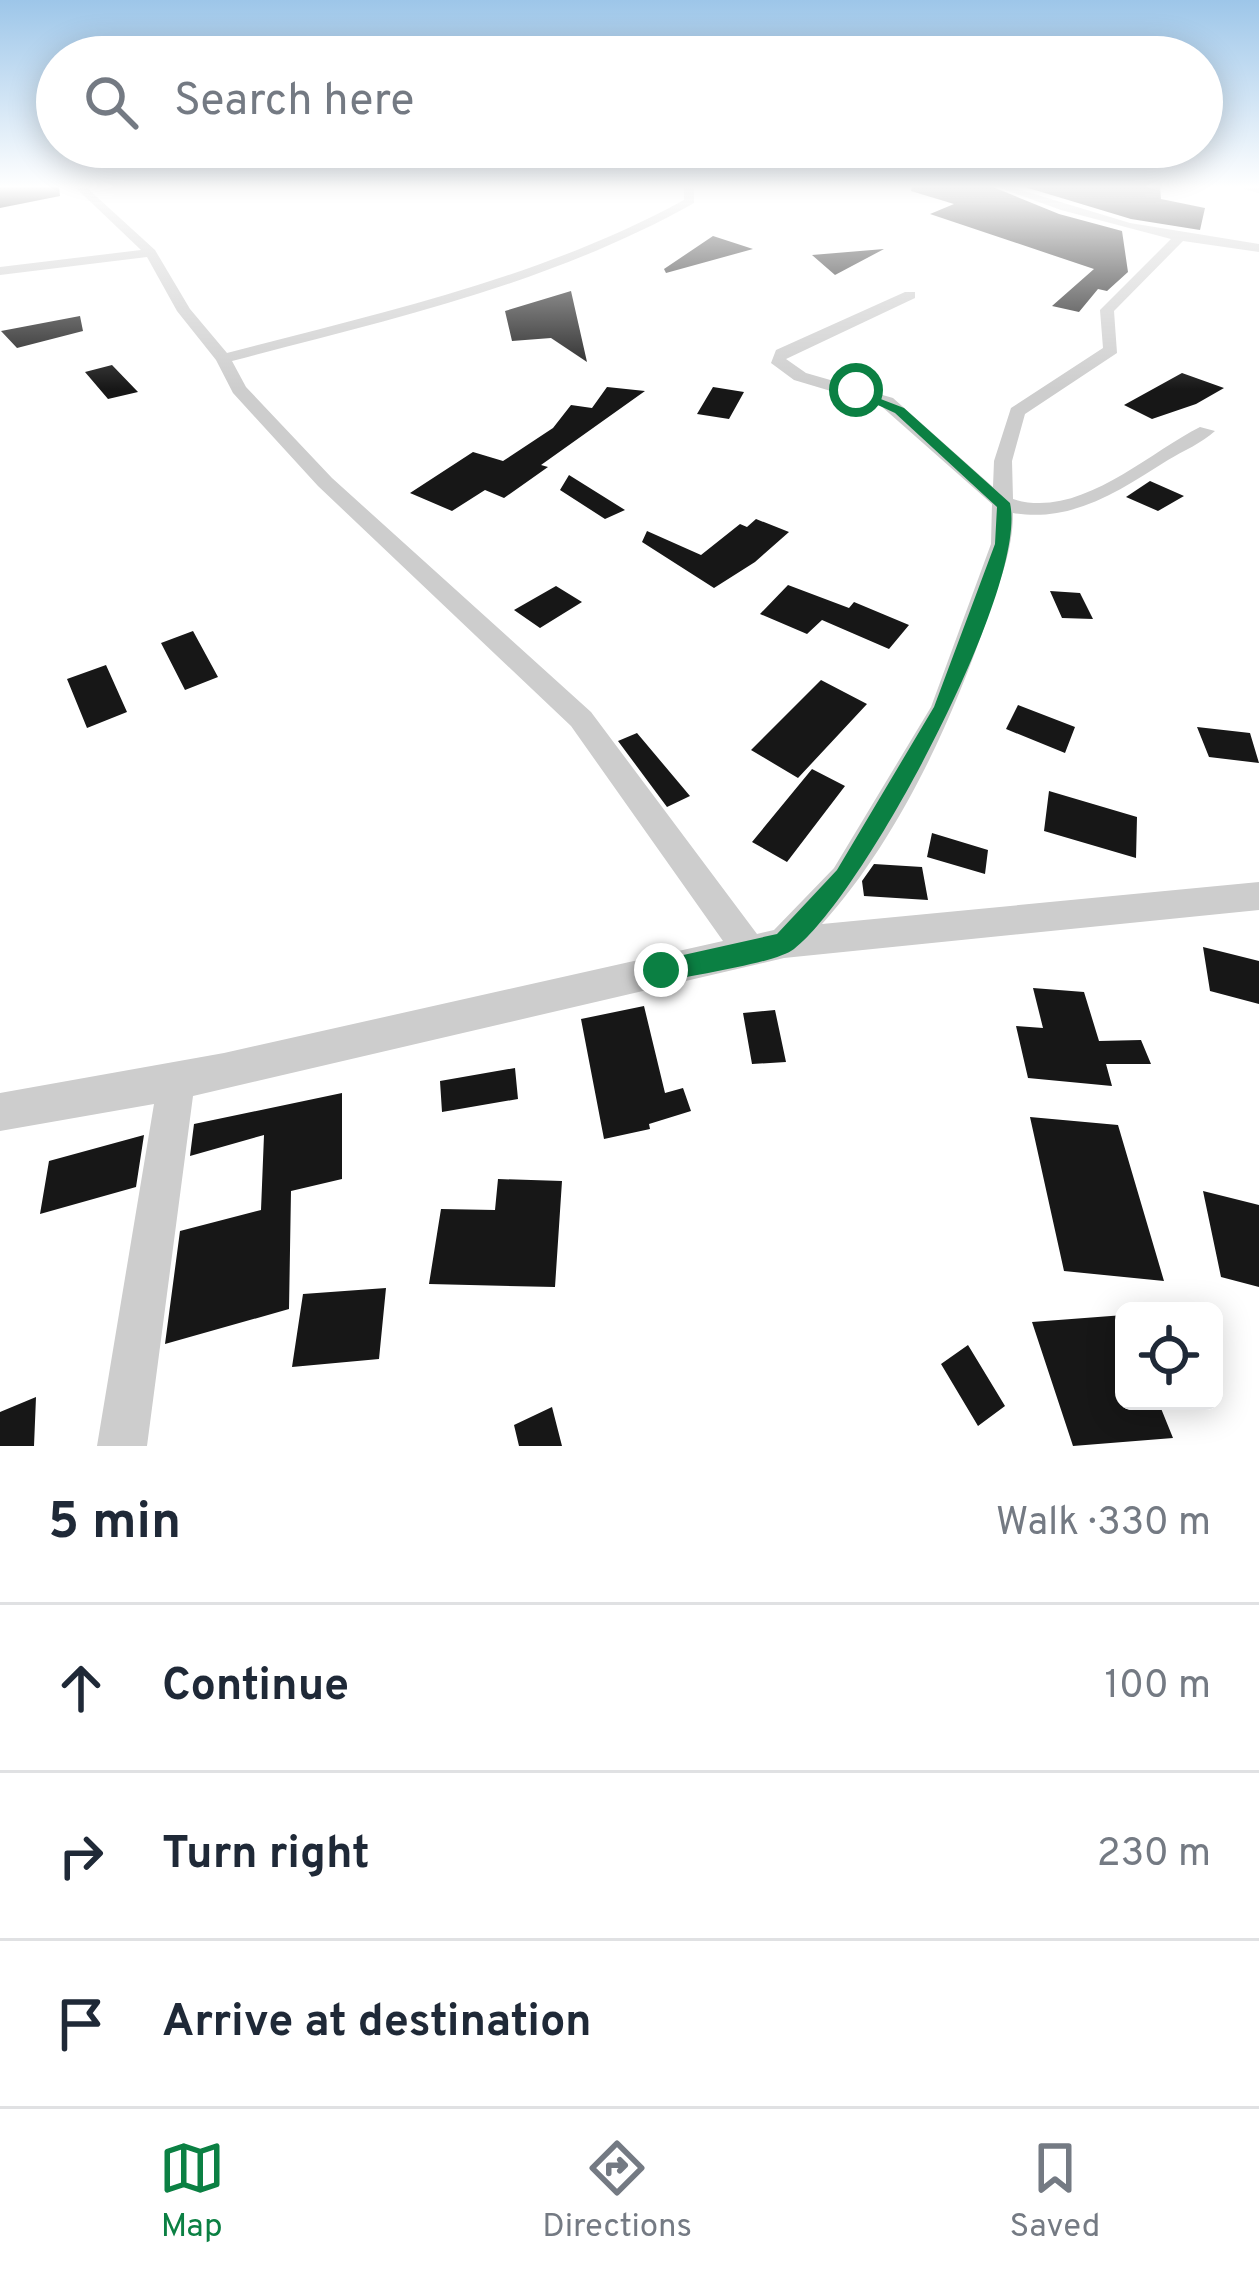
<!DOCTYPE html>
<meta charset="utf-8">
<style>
:root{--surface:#fff;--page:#f6f6f7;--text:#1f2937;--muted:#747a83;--line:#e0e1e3;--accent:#0b8043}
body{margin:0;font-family:Overpass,sans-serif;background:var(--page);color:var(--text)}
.controls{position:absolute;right:36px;bottom:36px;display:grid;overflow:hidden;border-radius:18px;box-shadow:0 6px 30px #0003}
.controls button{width:108px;height:108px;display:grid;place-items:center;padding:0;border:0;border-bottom:3px solid var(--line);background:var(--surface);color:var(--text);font:60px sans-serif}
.stop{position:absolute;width:36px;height:36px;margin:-27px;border:9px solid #0b8043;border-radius:50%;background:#fff}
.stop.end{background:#0b8043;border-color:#fff;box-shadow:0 3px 12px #0008}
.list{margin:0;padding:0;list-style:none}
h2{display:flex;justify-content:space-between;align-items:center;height:156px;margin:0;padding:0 48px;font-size:51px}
h2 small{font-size:39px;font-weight:400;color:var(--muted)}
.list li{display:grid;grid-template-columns:78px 1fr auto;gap:36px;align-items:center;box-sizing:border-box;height:168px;padding:0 48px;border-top:3px solid var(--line)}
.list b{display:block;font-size:45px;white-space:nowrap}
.list em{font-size:39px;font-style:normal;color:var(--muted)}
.icon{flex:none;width:66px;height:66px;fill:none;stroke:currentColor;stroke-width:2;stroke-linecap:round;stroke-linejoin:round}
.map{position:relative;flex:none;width:1259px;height:1446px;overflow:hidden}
.search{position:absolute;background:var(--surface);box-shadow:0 6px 30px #0003;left:36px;right:36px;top:36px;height:132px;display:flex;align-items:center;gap:30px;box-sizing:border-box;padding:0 42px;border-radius:66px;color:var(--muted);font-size:45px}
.sheet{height:660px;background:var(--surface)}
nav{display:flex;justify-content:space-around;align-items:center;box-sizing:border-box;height:168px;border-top:3px solid var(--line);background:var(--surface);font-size:33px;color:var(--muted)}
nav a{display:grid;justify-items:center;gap:6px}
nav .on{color:var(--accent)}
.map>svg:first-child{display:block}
.building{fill:#171717}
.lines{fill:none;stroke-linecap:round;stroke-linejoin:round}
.minor{fill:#cdcdcd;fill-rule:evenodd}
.route{fill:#0b8043}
</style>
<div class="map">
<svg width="1259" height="1446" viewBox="0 0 1259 1446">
<rect width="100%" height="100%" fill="#fff"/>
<path class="building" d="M0,187H59L60,196L0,208Z
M912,187H993L1059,214L1122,231L1128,272L1107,291L1098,289L1079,312L1052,306L1094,269L930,214L954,204L911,191Z
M1025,187H1160L1161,199L1205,208L1200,230L1131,219Z
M713,236L753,249L666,273L664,269Z
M884,249L835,275L812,255Z
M571,291L587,362L551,338L512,341L505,311Z
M80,316L83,331L17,348L1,331Z
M112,365L138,392L108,399L85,372Z
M1182,373L1224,388L1196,404L1152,419L1124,405Z
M607,387L645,391L541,465L548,467L504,498L485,490L452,511L410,493L473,452L503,461L553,428L571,405L592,408Z
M713,387L744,392L729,419L697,414Z
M569,475L625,510L605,519L560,490Z
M1150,481L1184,496L1158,511L1126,497Z
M756,519L789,532L755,562L714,588L642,542L647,531L701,555L740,524L747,527Z
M788,585L849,608L854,602L909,625L889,649L822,620L807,634L760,614Z
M556,586L582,602L540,628L514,610Z
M1050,591L1080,593L1093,619L1062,618Z
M193,631L218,677L185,690L161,643Z
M106,665L127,712L87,728L67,679Z
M821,680L867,704L798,778L751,750Z
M1018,705L1075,727L1065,753L1006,729Z
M1197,727L1250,733L1259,763L1209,757Z
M637,733L690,796L667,807L618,741Z
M812,769L845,786L787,862L752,842Z
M1049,791L1137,817L1136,858L1044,831Z
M932,833L988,850L985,874L927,857Z
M874,864L922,867L928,900L864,896L862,881Z
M1203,947L1259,961V1004L1210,991Z
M1033,988L1084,992L1099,1041L1141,1040L1151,1064H1106L1112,1086L1028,1078L1016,1026L1043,1028Z
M644,1006L665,1093L683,1088L691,1111L649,1124L650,1129L604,1139L581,1019Z
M775,1010L786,1062L752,1064L743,1013Z
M515,1068L518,1099L442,1112L440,1081Z
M342,1093V1179L291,1191L289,1309L165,1344L180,1231L261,1210L264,1135L190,1156L194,1124Z
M1030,1117L1118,1125L1164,1281L1064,1271Z
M144,1135L136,1187L40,1214L49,1161Z
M498,1179L562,1181L555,1287L429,1284L441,1209L495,1210Z
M1203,1191L1259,1205V1287L1221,1277Z
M386,1288L379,1359L292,1367L303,1294Z
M1124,1315V1401H1158L1173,1438L1073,1446L1032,1322Z
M968,1345L1005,1406L978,1426L941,1364Z
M36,1397L34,1446H0V1412Z
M552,1407L562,1446H519L514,1425Z"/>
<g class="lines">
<path class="minor" d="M75,187H86L155,250L190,309L227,353C383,312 541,278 684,200V187H694V203C550,284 391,319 232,361L246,387L332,478L591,712L757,934L774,930L834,868L931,707L991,544L992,504L881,406L794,380L771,363L776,350L905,292H915V298L786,359L806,373L893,398L993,487L994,461L1011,408L1103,348L1100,310L1171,239L1061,210L997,187H1011L1130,223L1259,244V252L1183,241L1114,311L1117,353L1025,414L1012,461L1013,499C1078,520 1145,455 1200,427L1215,431C1202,443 1183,451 1168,460C1119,491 1072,523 1013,513C1013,551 999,583 987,619C951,724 897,841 822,924L1259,882V910L784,958L193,1096L147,1446H97L154,1104L0,1131V1093L224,1053L723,941L571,726L318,486L233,393L216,360L177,311L147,257L0,275V267L141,250Z
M1243,187H1259V193L1244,189Z"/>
</g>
<linearGradient id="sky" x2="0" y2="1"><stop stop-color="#9dc6e9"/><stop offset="0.48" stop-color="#fff"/><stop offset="1" stop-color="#fff" stop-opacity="0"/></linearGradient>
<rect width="1259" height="389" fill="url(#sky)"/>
<path class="route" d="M852,388L904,408L1010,503C1029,587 864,895 794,949C777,963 688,976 661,982L652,979L649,970L652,962L777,934L837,870L934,707L995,544L997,507L895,413L852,393Z"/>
</svg>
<div class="controls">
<button><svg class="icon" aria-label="locate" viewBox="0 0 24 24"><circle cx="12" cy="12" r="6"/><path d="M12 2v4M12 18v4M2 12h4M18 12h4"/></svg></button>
</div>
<div class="stop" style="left:856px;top:390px"></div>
<div class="stop end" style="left:661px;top:970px"></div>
<div class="search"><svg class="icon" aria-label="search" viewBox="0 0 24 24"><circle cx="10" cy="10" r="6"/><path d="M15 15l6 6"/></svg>Search here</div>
</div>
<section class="sheet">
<h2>5 min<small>Walk · 330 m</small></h2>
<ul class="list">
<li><svg class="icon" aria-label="ahead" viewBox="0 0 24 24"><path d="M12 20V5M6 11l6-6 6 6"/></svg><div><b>Continue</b></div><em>100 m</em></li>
<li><svg class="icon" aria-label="right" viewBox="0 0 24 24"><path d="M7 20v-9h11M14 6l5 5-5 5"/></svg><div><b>Turn right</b></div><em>230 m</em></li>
<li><svg class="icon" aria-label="arrive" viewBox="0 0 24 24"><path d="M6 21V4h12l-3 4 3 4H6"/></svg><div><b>Arrive at destination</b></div></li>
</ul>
</section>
<nav>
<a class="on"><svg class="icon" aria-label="map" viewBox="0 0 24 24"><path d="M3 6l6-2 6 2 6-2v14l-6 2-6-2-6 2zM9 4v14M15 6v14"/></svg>Map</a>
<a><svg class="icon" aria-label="directions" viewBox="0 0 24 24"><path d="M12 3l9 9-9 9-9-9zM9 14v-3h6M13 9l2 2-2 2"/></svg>Directions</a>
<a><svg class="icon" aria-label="saved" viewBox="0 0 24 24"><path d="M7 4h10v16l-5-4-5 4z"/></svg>Saved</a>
</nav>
